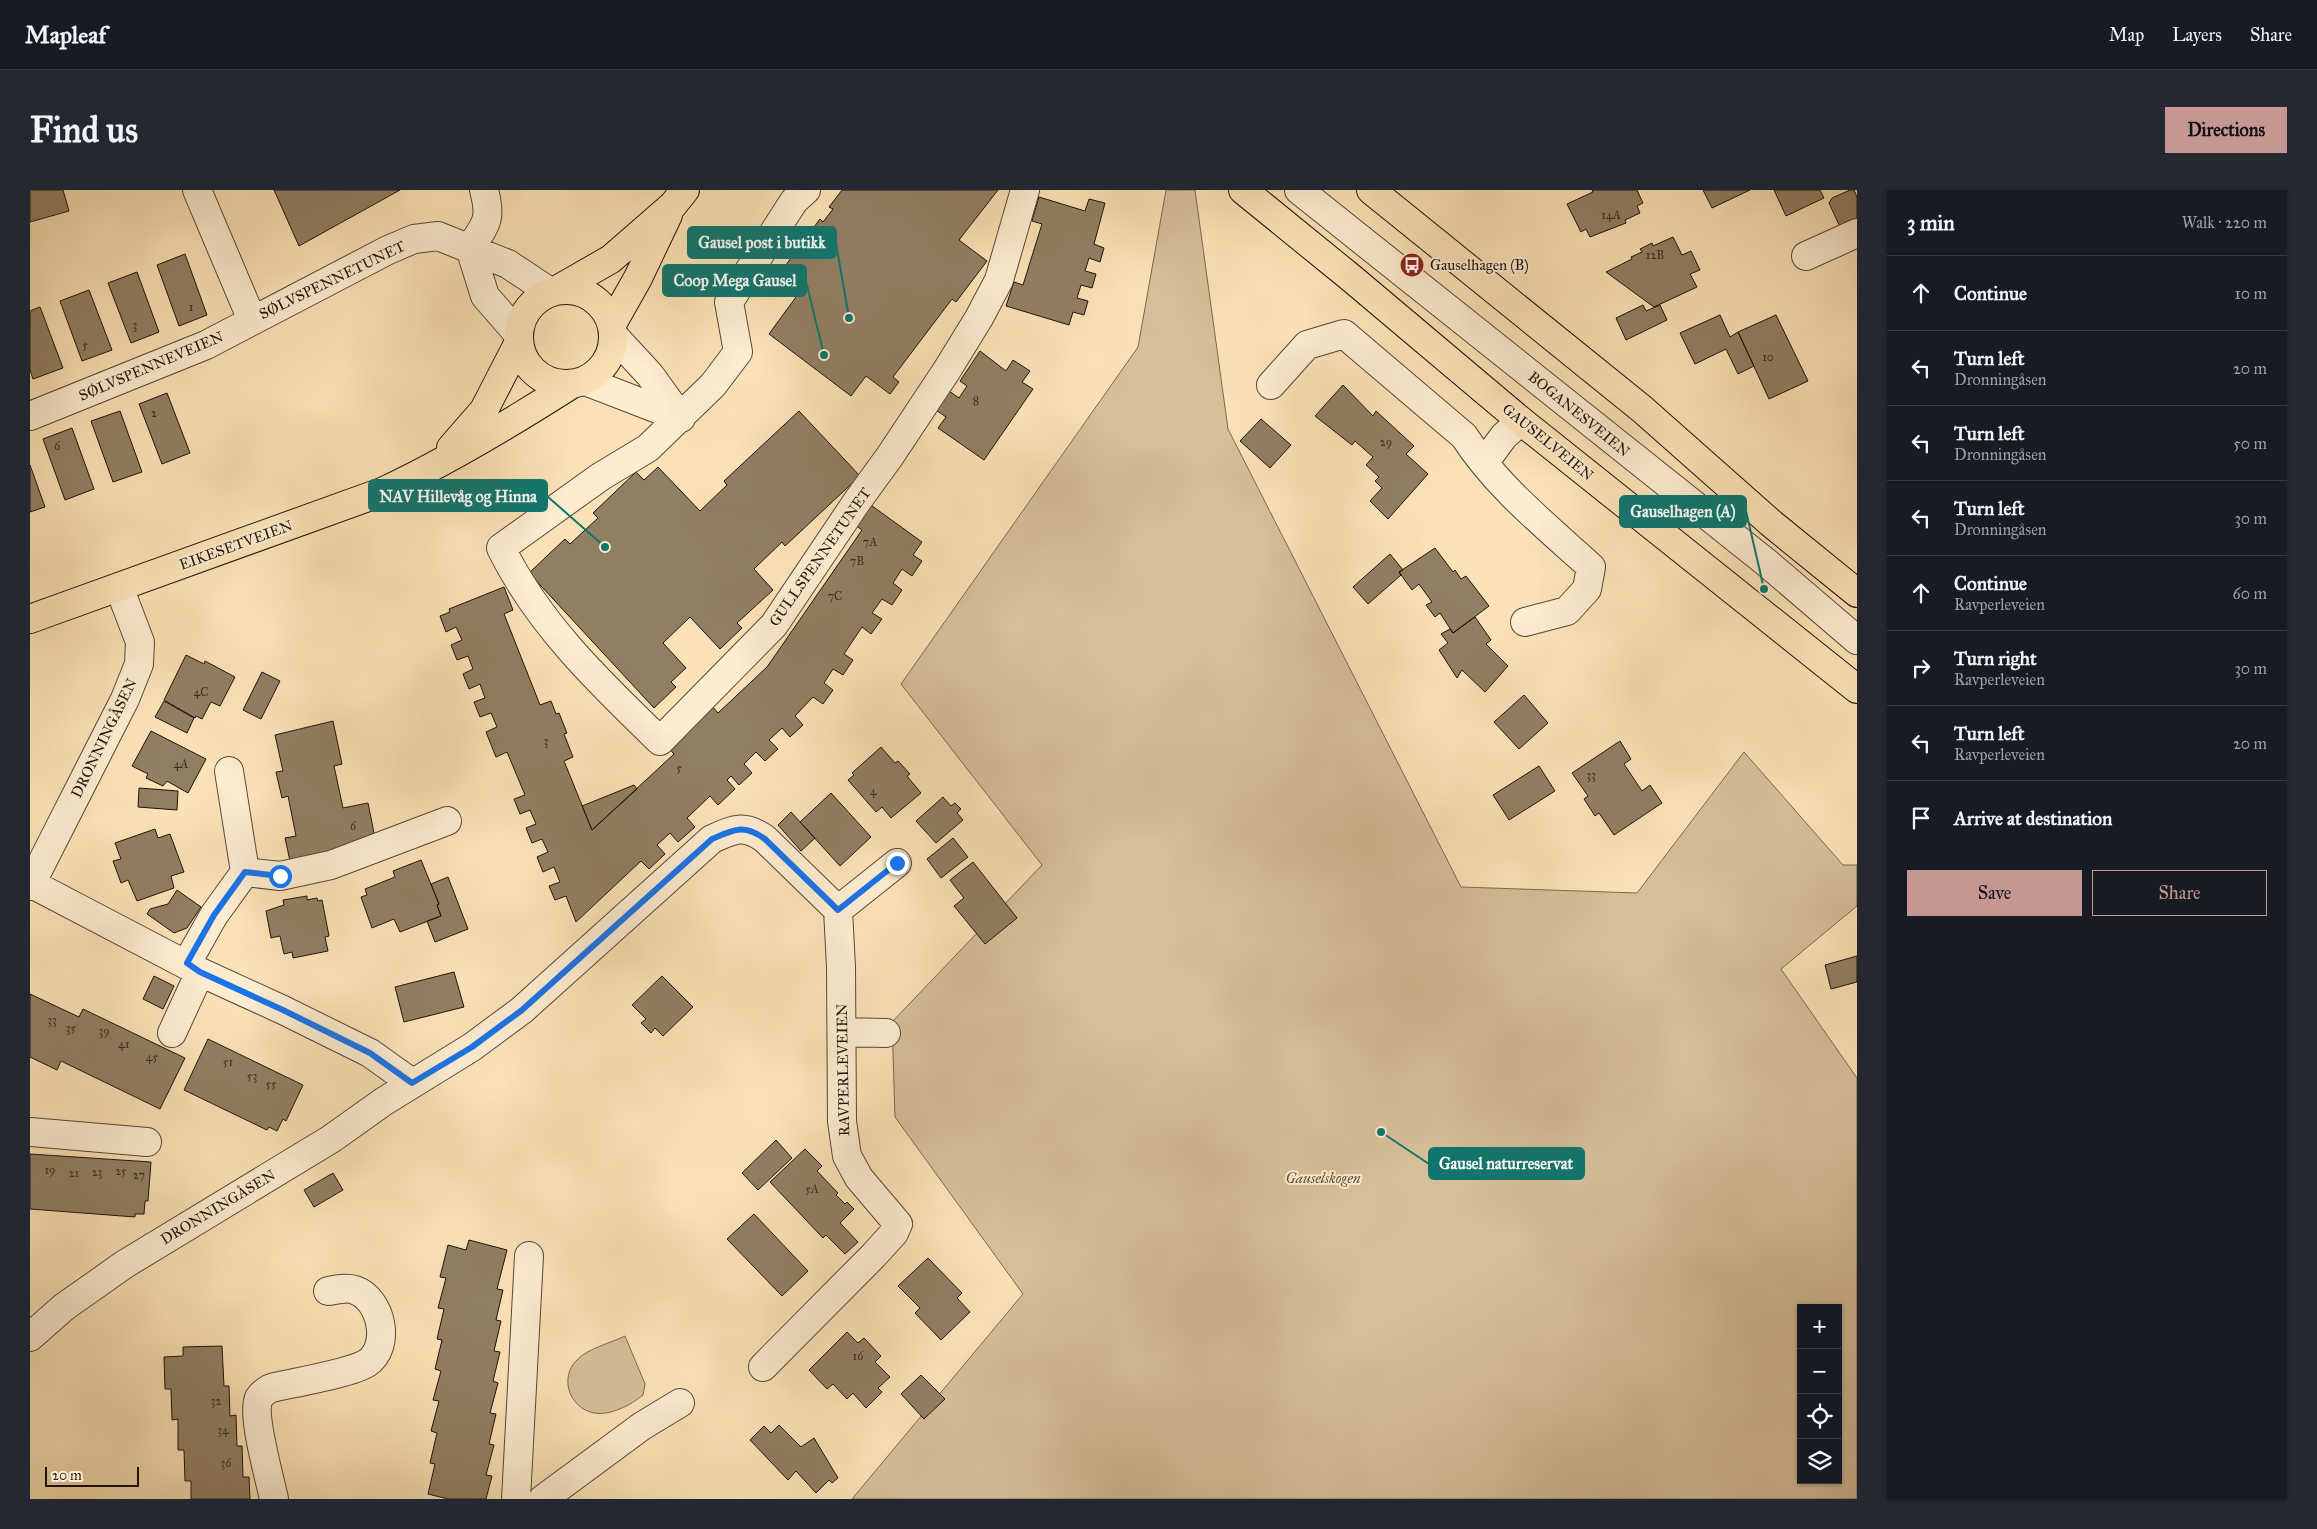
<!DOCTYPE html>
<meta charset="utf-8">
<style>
:root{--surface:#171b24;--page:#242831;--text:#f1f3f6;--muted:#9ea1a6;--line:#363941;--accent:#c59692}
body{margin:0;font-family:"IM FELL Great Primer",serif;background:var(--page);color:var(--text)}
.controls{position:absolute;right:15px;bottom:15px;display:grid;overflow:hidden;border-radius:0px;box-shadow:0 1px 4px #0004}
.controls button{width:45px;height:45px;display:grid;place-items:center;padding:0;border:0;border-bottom:1px solid var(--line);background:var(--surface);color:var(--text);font:25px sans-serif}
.scale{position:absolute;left:15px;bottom:12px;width:94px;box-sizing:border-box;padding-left:5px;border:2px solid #1f130a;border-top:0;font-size:14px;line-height:18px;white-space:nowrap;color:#1f130a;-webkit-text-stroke:4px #fcecd0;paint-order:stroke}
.stop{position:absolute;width:15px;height:15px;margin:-11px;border:4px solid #1a73e8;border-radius:50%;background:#fff}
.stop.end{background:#1a73e8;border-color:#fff;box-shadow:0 1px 5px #0008}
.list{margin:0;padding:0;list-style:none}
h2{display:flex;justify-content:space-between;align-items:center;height:65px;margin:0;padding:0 20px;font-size:21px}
h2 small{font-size:16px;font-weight:400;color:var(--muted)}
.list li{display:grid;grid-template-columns:32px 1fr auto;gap:15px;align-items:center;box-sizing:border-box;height:75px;padding:0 20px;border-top:1px solid var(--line)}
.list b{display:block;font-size:19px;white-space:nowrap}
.list p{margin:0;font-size:16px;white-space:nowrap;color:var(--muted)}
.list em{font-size:16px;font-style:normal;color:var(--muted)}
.actions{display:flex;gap:10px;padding:15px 20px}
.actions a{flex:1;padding:11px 0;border:1px solid var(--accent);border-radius:0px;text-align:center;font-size:18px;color:var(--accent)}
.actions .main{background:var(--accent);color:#111}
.icon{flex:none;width:28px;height:28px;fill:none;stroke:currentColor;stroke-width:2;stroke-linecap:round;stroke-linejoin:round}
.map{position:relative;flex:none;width:1827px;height:1309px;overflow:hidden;border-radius:0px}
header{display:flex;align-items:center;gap:30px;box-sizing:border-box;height:70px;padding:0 25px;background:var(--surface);border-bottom:1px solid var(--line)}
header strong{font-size:24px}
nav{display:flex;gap:28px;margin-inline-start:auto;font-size:18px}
.intro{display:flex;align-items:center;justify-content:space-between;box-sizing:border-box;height:120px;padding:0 30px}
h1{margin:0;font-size:35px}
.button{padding:12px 22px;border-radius:0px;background:var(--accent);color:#111;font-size:18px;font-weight:700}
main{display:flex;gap:30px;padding:0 30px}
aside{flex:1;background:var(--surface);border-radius:0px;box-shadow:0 1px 4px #0004}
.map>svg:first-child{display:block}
.green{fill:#d6bf99;stroke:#7a6952;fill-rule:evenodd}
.building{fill:#917f63;stroke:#1f130a}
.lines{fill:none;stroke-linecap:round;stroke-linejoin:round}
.minor-casing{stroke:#564735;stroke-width:30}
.major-casing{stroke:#1f130a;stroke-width:30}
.minor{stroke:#fcecd0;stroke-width:28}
.major{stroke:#fbe2b6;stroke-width:28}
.route{stroke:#1a73e8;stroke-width:6}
.labels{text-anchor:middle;stroke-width:4;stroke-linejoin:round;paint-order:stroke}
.number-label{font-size:12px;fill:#3c2e20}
.poi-label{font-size:15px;fill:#1f130a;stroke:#fcecd0;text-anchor:start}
.street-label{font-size:15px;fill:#1f130a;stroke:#fcecd0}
.park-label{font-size:15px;font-style:italic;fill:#5f4f3c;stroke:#fcecd0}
.leader{fill:none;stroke:#0f766e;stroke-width:2}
.callout-dot{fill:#0f766e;stroke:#fcecd0;stroke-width:2}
.callout{fill:#0f766e;stroke:#0f766e;stroke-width:2}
.callout-label{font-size:16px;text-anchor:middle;font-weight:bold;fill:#fff}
</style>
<header>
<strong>Mapleaf</strong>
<nav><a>Map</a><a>Layers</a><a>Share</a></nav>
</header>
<div class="intro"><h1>Find us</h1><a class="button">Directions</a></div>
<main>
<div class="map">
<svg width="1827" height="1309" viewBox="0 0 1827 1309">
<rect width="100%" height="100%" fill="#fbe2b6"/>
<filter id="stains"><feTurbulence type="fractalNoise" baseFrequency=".004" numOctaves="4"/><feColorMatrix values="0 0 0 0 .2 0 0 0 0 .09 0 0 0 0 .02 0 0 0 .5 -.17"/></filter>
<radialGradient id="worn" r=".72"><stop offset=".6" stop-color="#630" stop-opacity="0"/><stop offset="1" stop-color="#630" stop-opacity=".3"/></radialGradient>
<path class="green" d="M1136,0H1165L1198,239L1431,697L1607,703L1714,562L1813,675H1827V716L1751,779L1827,888V1309H822L993,1104L865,927L862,832L1012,675L871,494L1108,157ZM1771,1118H1808V1290H1771Z
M595,1146L615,1194L613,1205C601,1215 580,1226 564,1223C539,1218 529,1187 547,1170C558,1158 581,1153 595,1146Z"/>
<path class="building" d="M0,0H33L39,21L0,32Z
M244,0H370L269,56Z
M812,0H968L929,50L957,71L926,112L922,109L863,187L869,192L860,204L836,186L821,206L739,144L766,107L744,91L790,29L793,32L803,19L799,17Z
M1562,0H1607L1613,13L1607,16L1610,23L1595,30L1596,33L1560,47L1556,39L1551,42L1537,14L1563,2Z
M1673,0H1720L1682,18Z
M1744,0H1790L1794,8L1756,26Z
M1820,0H1824L1827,7V32L1811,39L1799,13L1802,8Z
M1009,7L1055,21L1059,9L1075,13L1064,54L1074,58L1070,72L1059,68L1055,81L1066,84L1062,98L1051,95L1047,108L1058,111L1054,125L1043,122L1039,135L976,116L984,92L993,95L1012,34L1002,31Z
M1643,47L1652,65L1661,61L1670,80L1660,84L1667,97L1624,117L1576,82L1602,69L1601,67L1612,62L1610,59L1622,53L1623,56Z
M155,64L177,125L149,136L127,75Z
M107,82L129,142L101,153L78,93Z
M59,100L82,160L52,171L30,111Z
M1613,115L1616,121L1630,115L1637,130L1596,150L1586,128Z
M10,117L33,178L3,189L0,180V121Z
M1690,125L1700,147L1708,142L1724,176L1708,184L1696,159L1665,174L1650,143Z
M1746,125L1778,191L1739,209L1708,142Z
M950,161L976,181L983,170L1000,181L992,192L1003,199L954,270L908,238L916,227L906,220L919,201L929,208L937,196L930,191Z
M1313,195L1343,226L1346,221L1384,256L1376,264L1398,284L1358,329L1340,311L1352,298L1345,291L1349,287L1336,275L1343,267L1325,251L1322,255L1285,226Z
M137,203L160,263L132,274L109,214Z
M90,221L112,282L83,292L61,231Z
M769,221L830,286L755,356L752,352L724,379L743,400L707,433L712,438L690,459L660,427L633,453L656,478L641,492L646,497L624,518L499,383L535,349L540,354L568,328L563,323L606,282L614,290L628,277L670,321L697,295L694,291Z
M1231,229L1261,255L1240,278L1210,251Z
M42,238L64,299L35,310L13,249Z
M0,275L15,317L0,322Z
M838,313L892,352L883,365L892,371L882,386L872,379L863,393L872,400L862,415L852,409L842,423L852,429L841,444L832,437L814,464L823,470L813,485L803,479L794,493L803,500L793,514L783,507L765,526L773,535L760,547L752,538L739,550L748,559L735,571L726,562L714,574L722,583L709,595L701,586L697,590L705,599L688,615L680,606L657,628L665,637L648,652L640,643L627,655L635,664L619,679L611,671L546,732L536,706L525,710L519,696L530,692L524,677L513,682L507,667L518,662L512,649L502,653L496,638L506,634L500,620L490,624L484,609L495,605L477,562L466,567L456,542L467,537L461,523L450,527L444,512L455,508L450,494L439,499L433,484L443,479L438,466L427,470L421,455L432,450L426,437L416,442L410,426L420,422L419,419L474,397L483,420L474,424L510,515L521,511L526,524L529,523L537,543L534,544L543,567L534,571L562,640L644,564L637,556L681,515L688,523L737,477L832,340L824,334Z
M1405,358L1423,382L1425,380L1431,389L1436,386L1459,416L1423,443L1410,423L1405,427L1396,415L1402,412L1389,394L1382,400L1369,382Z
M1360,364L1373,380L1369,382L1371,385L1338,414L1323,397Z
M1445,427L1461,450L1456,454L1478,476L1455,502L1432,480L1427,488L1409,460L1418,453L1411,444L1420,439L1423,443Z
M156,465L174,474L175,471L205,487L190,516L181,512L172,529L166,526L165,528L134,510Z
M232,482L250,491L231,529L213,520Z
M1494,505L1518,533L1489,559L1464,532Z
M134,511L164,528L157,543L125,527Z
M303,531L312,574L304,576L313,618L338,613L345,648L319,653L321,658L260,671L255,648L266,646L258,606L252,608L246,582L253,581L245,545Z
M121,541L176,569L158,603L137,591L133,596L116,588L118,584L102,576Z
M1590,551L1601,569L1594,574L1612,601L1620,595L1632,613L1584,645L1569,623L1565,626L1554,609L1558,606L1542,583Z
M851,557L865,573L868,571L880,584L877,586L891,603L861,628L852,617L846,622L818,590L824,585L822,583Z
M1509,576L1525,601L1479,630L1463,605Z
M604,595L607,599L562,640L552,616Z
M109,598L148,601L147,620L108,617Z
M801,603L841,647L810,676L770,632Z
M913,607L921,616L925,613L931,619L927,623L933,630L906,653L886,631Z
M761,622L785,648L771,661L748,635Z
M125,639L128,648L140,644L154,682L141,686L144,698L107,711L98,690L91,693L83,671L91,669L85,653Z
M923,648L938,667L911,688L897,669Z
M391,670L409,714L407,715L411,726L370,742L364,729L342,738L331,707L337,705L335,699L365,687L363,681Z
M943,672L987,728L955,754L924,716L934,708L920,690Z
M418,687L438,739L405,752L397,731L411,726L407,715L409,714L401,694Z
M147,700L171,717L157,738L144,743L117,724L120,719L138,714Z
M277,706V710L287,708L288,711L292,710L299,746L295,747L298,761L263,768L262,762L254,764L250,746L241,748L236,721L254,715L253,710Z
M1827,766V792L1801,799L1795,775Z
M424,782L434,817L374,832L365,797Z
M124,786L144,796L133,819L113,809Z
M632,786L663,817L633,846L625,838L621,843L611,833L616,829L602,815Z
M0,804L49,827L53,819L155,868L130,919L31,871L27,880L0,867Z
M178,849L273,895L256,931L253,929L247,941L239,937L237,940L154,900Z
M746,950L762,968L728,1000L712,983Z
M775,959L792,976L787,981L808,1003L806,1005L815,1014L817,1012L824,1019L810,1033L828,1052L815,1064L796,1045L793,1048L740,992Z
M0,964L121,972L118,1011H115L114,1024H105V1027L0,1019Z
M303,983L313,1000L284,1017L274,1000Z
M724,1024L778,1081L752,1106L697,1049Z
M439,1050L477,1060L467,1099L473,1100L466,1130L471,1131L464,1161L470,1162L463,1191L468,1193L460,1223L466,1224L459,1254L464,1255L456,1285L462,1286L456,1309H418L398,1304L405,1274L400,1273L407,1243L401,1241L409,1211L403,1210L411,1181L405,1179L412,1150L407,1149L414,1119L408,1118L416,1088L410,1087L418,1055L436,1060Z
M898,1068L932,1103L927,1108L940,1122L911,1150L885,1123L890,1118L868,1096Z
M817,1142L828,1153L834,1148L851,1166L845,1172L860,1187L848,1198L852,1202L836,1218L823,1203L817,1209L803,1194L797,1199L779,1180Z
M192,1156L194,1196H199L200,1226L206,1225L207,1256H212L213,1287H219L220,1309H161V1291H155L154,1260H148V1229L142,1230L141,1199H135L134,1167L153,1166V1157Z
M891,1185L915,1209L894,1229L871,1204Z
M749,1235L771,1257L784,1248L808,1288L802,1293L799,1290L786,1303L766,1281L758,1290L720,1250L734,1236L741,1243Z"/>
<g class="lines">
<defs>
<path id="minor" d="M167,0L222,130
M776,0L764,11L699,112L708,162L683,195L618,258L570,287L471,358C508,434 570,493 630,551L744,435L828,310L860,266L917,180L949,128L969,90L995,0
M1269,0L1737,373L1827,450
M440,58L455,106L489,145
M440,58C456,34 462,30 454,0
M1776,66L1827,43
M584,146L620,185L651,228
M555,191L651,228
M1241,195L1277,155L1314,144L1434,246C1467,297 1516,336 1561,377L1557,399L1537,421L1495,432
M0,226L176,155L358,60L384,49L408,46L478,74L520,102
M1454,273L1474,246L1491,231
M199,581L215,682L250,686L301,675L417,631
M2,694L170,782L253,820L340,863L382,893
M0,696L95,509L109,474L110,452L89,397
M808,720L867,673
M157,773L184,725L215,682
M812,842L856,843
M142,843L170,782
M0,942L117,952
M0,1147L34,1117L95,1074L301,949L353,912L442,857L492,820L682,649C705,639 714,634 735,649L808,720L811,777L812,931L817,966L829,988L868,1034L864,1043L844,1065L733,1177
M244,1309C240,1289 221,1224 229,1208C232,1203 236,1201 241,1198C262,1193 322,1183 337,1173C362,1156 351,1109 325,1100C318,1097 305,1100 298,1101
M486,1309L499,1066
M513,1309L612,1236L650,1213"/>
<path id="major" d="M1213,0L1320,87L1491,231L1827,499
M1341,0L1612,219L1742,334L1827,403
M489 147a47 47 0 1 1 94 0a47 47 0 1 1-94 0Z
M527,100L581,69L643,15L655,0
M582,134L608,88L638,25
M421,258L454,220L489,152
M0,429L352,302C418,271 481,233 542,194"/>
</defs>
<use href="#minor" class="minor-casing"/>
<use href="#major" class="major-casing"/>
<use href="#minor" class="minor"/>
<use href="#major" class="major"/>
</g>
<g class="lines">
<path class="route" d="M250,686L215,682L184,725L157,773L170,782L253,820L340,863L382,893L442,857L492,820L682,649C705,639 714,634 735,649L808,720L867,673"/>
</g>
<defs>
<symbol id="bus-disc" viewBox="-11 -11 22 22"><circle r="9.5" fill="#8f2418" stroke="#fcecd0"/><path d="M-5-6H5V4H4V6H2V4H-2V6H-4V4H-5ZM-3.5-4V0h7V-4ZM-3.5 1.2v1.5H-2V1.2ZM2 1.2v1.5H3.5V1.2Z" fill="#fff"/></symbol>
</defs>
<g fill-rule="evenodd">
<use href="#bus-disc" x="1368" y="61" width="28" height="28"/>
</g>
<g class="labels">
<g class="number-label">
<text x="1581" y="29">14A</text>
<text x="1625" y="69">12B</text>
<text x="161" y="121">1</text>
<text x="105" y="139">3</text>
<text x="55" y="159">5</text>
<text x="1738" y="171">10</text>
<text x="946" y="215">8</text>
<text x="124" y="227">2</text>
<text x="1356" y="256">29</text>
<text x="27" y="260">6</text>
<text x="840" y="356">7A</text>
<text x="827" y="375">7B</text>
<text x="805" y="410">7C</text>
<text x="171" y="506">4C</text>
<text x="516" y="555">3</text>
<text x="151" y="578">4A</text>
<text x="649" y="582">5</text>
<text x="1561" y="589">33</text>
<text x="843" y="605">4</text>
<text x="323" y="640">6</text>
<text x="22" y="834">33</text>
<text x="41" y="842">35</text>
<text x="74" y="845">39</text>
<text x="94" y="858">41</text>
<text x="122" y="871">45</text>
<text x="198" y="876">51</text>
<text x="222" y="890">53</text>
<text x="241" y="898">55</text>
<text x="20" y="984">19</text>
<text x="91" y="985">25</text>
<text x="67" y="986">23</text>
<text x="44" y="987">21</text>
<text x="109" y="989">27</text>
<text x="782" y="1003">5A</text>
<text x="828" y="1170">16</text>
<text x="186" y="1215">32</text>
<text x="193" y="1244">34</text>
<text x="196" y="1277">36</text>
</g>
<g class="poi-label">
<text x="1400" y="80">Gauselhagen (B)</text>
</g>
<g class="street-label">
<text transform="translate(302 90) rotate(-26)" y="5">SØLVSPENNETUNET</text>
<text transform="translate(121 176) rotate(-23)" y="5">SØLVSPENNEVEIEN</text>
<text transform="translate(1549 224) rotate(39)" y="5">BOGANESVEIEN</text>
<text transform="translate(1518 252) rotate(39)" y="5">GAUSELVEIEN</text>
<text transform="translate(206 355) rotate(-20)" y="5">EIKESETVEIEN</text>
<text transform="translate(790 367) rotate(-55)" y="5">GULLSPENNETUNET</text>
<text transform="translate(74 548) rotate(-64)" y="5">DRONNINGÅSEN</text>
<text transform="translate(813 880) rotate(-91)" y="5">RAVPERLEVEIEN</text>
<text transform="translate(188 1017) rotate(-31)" y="5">DRONNINGÅSEN</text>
</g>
<g class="park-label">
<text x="1293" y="993">Gauselskogen</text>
</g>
</g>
<path class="leader" d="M819 128L806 53M794 165L776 91M575 357L517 306M1734 399L1716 321M1351 942L1399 974"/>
<g class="callout-dot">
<circle cx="819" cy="128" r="5"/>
<circle cx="794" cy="165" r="5"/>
<circle cx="575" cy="357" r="5"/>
<circle cx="1734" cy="399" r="5"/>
<circle cx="1351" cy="942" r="5"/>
</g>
<g class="callout">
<rect x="658" y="37" width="148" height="31" rx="5"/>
<rect x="633" y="75" width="143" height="31" rx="5"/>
<rect x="339" y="290" width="178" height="31" rx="5"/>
<rect x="1590" y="306" width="126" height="31" rx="5"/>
<rect x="1399" y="958" width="155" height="31" rx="5"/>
</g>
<g class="callout-label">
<text x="732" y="58">Gausel post i butikk</text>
<text x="705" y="96">Coop Mega Gausel</text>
<text x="428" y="312">NAV Hillevåg og Hinna</text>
<text x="1653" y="327">Gauselhagen (A)</text>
<text x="1476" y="979">Gausel naturreservat</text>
</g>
<rect width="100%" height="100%" filter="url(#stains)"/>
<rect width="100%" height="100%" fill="url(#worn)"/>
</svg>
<div class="controls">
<button>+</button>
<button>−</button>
<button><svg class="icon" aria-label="locate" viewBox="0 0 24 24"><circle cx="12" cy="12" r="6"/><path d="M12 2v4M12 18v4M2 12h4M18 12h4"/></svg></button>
<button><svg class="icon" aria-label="layers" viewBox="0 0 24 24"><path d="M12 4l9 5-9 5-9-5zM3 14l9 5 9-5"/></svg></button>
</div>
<div class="scale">20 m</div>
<div class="stop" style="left:250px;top:686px"></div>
<div class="stop end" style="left:867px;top:673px"></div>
</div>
<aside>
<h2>3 min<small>Walk · 220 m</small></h2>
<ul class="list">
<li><svg class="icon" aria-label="ahead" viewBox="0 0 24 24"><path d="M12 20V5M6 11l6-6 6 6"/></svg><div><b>Continue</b></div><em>10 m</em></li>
<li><svg class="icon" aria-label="left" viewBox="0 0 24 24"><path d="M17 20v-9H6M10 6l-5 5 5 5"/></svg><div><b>Turn left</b><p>Dronningåsen</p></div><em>20 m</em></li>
<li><svg class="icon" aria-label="left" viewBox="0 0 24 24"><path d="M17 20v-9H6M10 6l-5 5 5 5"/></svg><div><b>Turn left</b><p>Dronningåsen</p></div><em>50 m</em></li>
<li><svg class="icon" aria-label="left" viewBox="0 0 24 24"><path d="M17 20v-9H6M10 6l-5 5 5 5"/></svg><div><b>Turn left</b><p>Dronningåsen</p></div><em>30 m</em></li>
<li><svg class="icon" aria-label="ahead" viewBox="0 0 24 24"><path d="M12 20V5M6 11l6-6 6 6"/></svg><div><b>Continue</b><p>Ravperleveien</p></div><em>60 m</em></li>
<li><svg class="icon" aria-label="right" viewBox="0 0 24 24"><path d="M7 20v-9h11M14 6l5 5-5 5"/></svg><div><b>Turn right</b><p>Ravperleveien</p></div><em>30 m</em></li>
<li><svg class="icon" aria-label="left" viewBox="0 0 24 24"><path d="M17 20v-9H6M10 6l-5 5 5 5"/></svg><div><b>Turn left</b><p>Ravperleveien</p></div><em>20 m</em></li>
<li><svg class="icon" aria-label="arrive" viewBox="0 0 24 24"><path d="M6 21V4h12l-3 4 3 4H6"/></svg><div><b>Arrive at destination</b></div></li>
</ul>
<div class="actions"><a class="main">Save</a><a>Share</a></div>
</aside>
</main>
